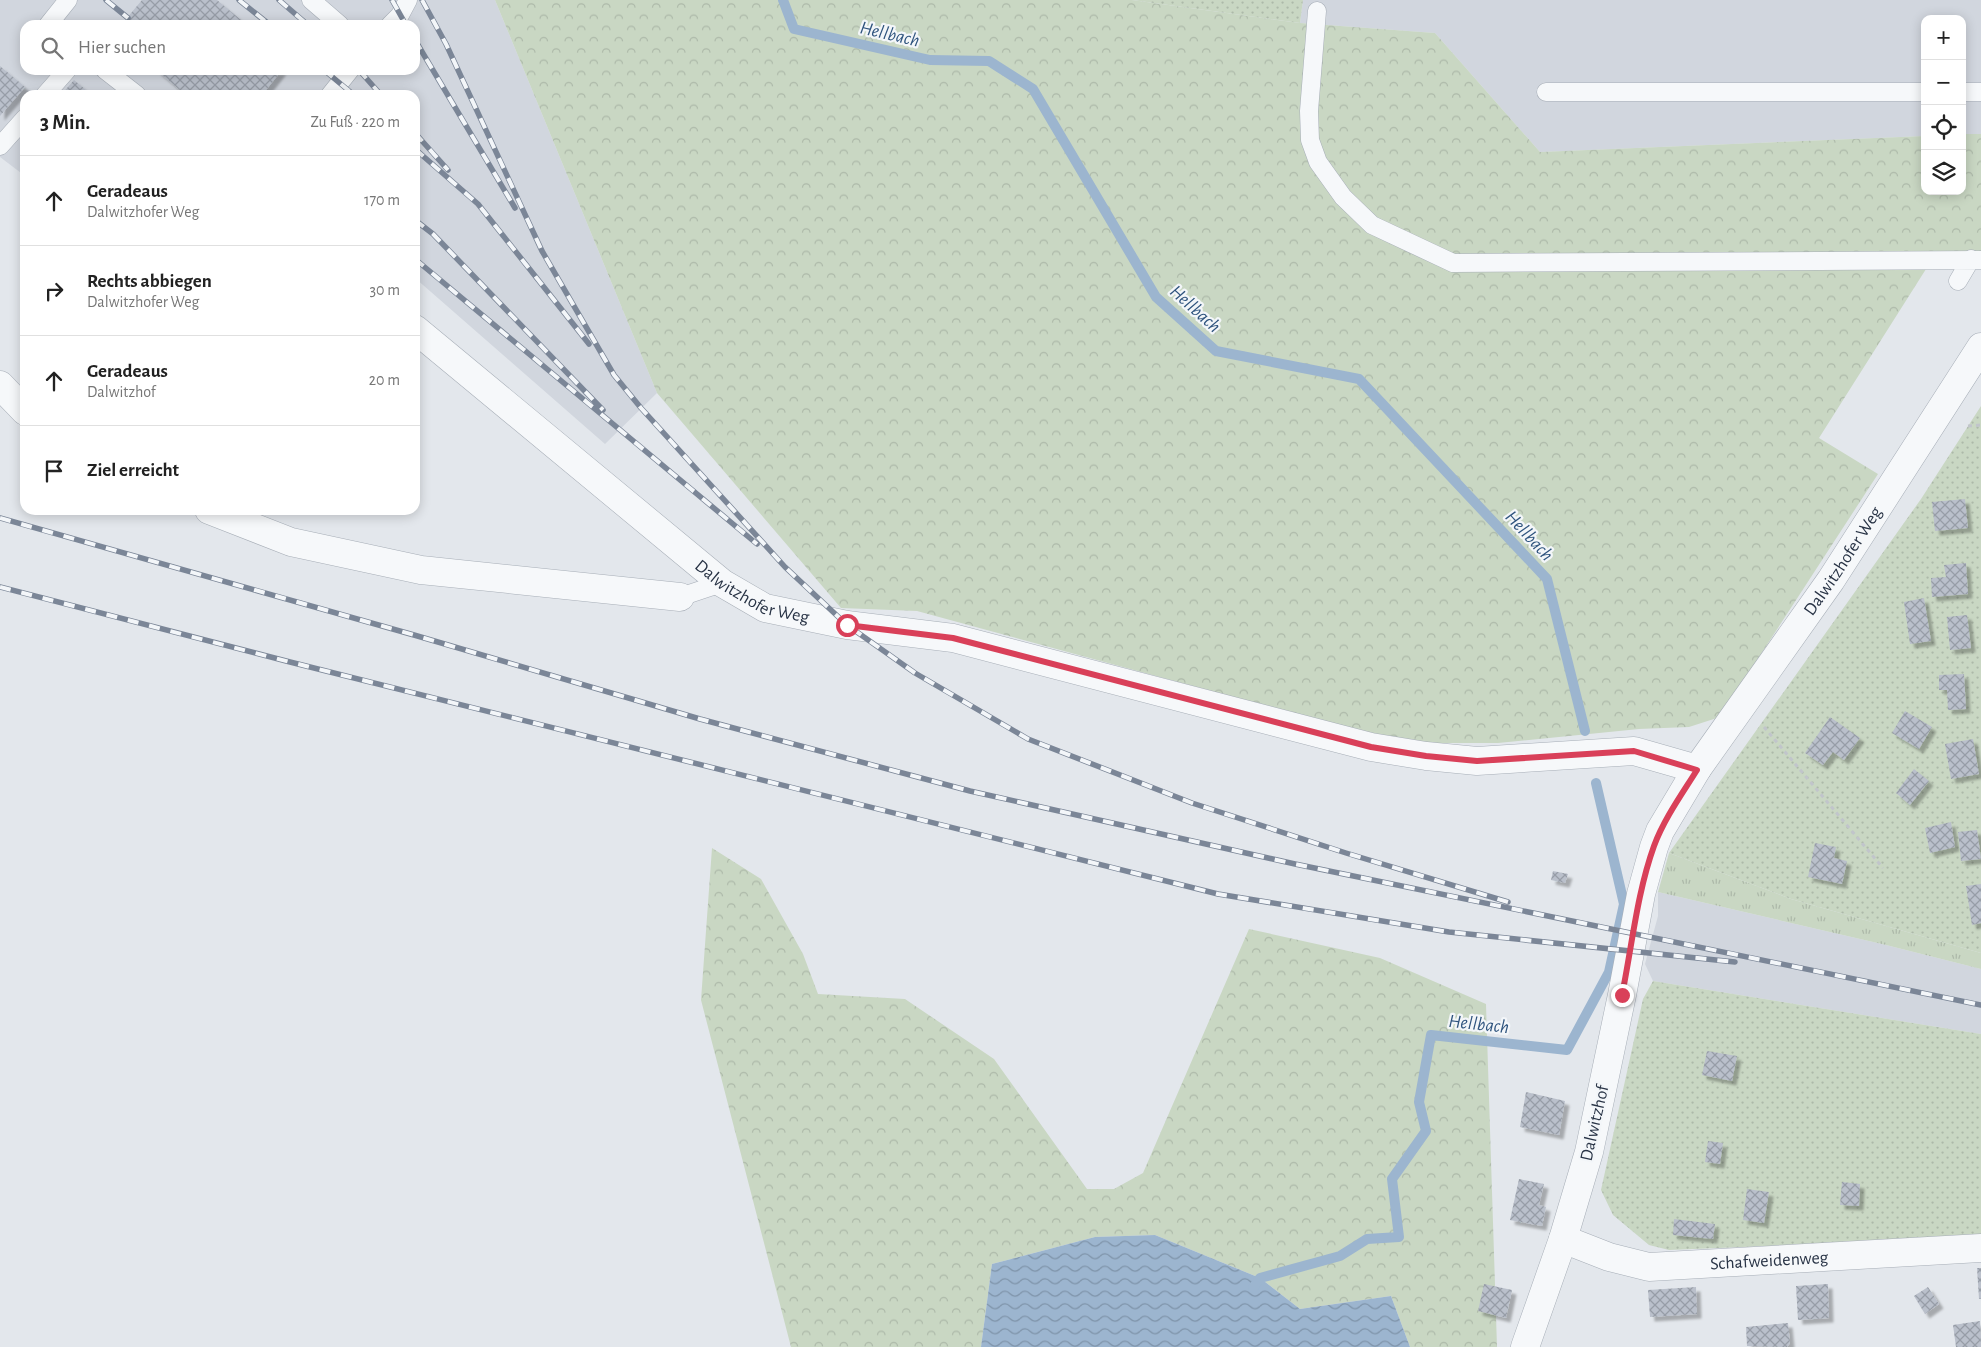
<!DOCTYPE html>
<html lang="de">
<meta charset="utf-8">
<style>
:root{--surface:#fff;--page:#f6f6f6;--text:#222;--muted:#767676;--line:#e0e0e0}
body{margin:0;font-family:"Alegreya Sans",sans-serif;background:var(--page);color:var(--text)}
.controls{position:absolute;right:15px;top:15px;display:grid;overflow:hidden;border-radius:10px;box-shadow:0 2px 12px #0003}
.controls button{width:45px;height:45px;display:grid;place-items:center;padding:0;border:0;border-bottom:1px solid var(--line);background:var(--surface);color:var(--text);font:25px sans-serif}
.stop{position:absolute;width:15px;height:15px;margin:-11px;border:4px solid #d94059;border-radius:50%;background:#fff}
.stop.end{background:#d94059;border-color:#fff;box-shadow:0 1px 5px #0008}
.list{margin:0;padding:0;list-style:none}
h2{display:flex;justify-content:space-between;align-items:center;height:65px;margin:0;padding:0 20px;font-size:21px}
h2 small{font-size:16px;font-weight:400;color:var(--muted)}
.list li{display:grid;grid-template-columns:32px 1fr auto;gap:15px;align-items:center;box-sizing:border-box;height:90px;padding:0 20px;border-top:1px solid var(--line)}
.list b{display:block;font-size:19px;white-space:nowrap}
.list p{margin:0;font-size:16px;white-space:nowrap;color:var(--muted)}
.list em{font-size:16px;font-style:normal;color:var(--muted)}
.icon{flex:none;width:28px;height:28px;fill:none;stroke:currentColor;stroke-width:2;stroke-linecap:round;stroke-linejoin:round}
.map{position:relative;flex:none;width:1981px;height:1347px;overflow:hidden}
.search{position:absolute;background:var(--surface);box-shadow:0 2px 12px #0003;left:20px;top:20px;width:400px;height:55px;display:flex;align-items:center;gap:12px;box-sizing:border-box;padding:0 18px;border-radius:15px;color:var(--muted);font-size:19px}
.panel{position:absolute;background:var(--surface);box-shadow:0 2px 12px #0003;left:20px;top:90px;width:400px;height:425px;border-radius:15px}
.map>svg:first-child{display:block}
.built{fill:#d1d6de;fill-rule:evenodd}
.grass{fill:url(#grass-tufts)}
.forest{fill:url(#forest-crowns)}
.garden{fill:url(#garden-dots)}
.water{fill:url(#water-waves)}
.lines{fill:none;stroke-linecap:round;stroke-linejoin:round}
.stream{stroke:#9cb5cf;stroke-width:10}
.building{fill:url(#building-cross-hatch);filter:url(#shadow)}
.service-casing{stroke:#a7aeb7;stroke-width:19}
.minor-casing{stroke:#a7aeb7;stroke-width:29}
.tertiary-casing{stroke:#a7aeb7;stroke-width:29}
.path{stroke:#c1c5cb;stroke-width:3;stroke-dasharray:4 4;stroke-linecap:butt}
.service{stroke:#f6f8fa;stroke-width:18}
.minor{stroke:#f6f8fa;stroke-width:28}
.tertiary{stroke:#f6f8fa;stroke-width:28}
.rail-casing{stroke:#7b8697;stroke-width:5.5}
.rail{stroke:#f3f6f9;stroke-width:4;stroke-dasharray:11;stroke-linecap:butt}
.route{stroke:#d94059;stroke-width:6}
.labels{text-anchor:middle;stroke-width:4.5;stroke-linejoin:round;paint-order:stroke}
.street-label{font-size:18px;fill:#293446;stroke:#f3f6f9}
.water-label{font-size:19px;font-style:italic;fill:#2f547e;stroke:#f3f6f9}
</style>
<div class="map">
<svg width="1981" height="1347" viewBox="0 0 1981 1347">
<defs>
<pattern id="grass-tufts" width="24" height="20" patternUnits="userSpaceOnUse" patternTransform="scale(1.25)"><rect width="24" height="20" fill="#c9d7c3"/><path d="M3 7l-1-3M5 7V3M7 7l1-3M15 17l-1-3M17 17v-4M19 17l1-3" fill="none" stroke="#adb9a9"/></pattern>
<pattern id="forest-crowns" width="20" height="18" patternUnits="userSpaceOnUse" patternTransform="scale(1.25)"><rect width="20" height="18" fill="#c9d7c3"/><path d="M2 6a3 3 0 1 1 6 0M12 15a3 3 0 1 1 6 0" fill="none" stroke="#adb9a9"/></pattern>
<pattern id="garden-dots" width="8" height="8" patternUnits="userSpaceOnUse" patternTransform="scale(1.25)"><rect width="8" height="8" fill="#c9d7c3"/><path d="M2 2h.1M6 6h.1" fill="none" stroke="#adb9a9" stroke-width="1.8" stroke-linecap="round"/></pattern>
<pattern id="water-waves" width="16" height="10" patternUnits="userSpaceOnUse" patternTransform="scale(1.25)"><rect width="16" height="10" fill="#9cb5cf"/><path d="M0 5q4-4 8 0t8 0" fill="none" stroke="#7f94aa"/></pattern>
<pattern id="building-cross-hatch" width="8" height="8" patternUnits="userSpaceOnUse" patternTransform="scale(1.25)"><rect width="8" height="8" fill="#bac0cb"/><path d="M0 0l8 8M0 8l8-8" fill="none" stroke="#979da7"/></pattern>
<filter id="shadow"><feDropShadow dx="4.5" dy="4.5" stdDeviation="1" flood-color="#0004"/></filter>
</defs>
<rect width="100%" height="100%" fill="#e3e7ec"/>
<path class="built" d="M0,0H495L657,393L605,444L415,278V95H25V176L0,157ZM25,25H415V70H25Z
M1303,0H1981V134H1962V19H1925V136L1540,152L1435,33L1300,23Z
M1658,892L1886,945L1981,969V1034L1653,981L1645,964L1658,916Z"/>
<path class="grass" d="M1669,853L1791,899L1981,953V969L1886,945L1658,892Z"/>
<path class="forest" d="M495,0H1132L1300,23L1435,33L1540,152L1925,136V191H1962V134H1981V260L1933,258L1819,438L1878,474L1720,717L1689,727L1639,729L1498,743H1403L917,611L841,608L657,393Z
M712,848L761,879L803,954L818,994L905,999L994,1059L1087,1189H1114L1143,1173L1249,929L1380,958L1486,1004L1497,1347H1410L1391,1296L1300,1309L1260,1278L1155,1235L1095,1237L992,1264L981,1347H791L701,1000Z"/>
<path class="garden" d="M1132,0H1303L1300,23Z
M1981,406V953L1791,899L1669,853L1921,499Z
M1653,981L1981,1034V1237L1669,1250L1649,1245L1613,1215L1601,1190L1643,999Z"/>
<path class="water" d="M1155,1235L1260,1278L1300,1309L1391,1296L1410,1347H981L992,1264L1095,1237Z"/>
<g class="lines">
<path class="stream" d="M783,0L794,29L930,60L989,61L1033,89L1156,297L1216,351L1359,379L1547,579L1585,731
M1253,1288L1260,1278L1340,1256L1367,1239L1399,1237L1392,1179L1426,1131L1419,1102L1431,1035L1567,1050L1609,972L1624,904L1596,783"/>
</g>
<path class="building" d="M142,0H217L247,25H121Z
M0,66L25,87L0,116Z
M156,70H282L262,95H186Z
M74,80L92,95H61Z
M1965,499L1968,528L1935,531L1932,502Z
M1966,563L1968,594L1932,597L1931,578L1946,577L1944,565Z
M1924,598L1931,641L1910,644L1904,602Z
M1967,615L1971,648L1950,650L1947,617Z
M1964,674L1966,709L1948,710L1947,690H1939V675Z
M1905,711L1932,727L1919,749L1892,733Z
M1830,717L1860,738L1844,760L1833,752L1823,765L1805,753Z
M1973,739L1979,774L1951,779L1945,744Z
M1914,769L1929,781L1910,805L1896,793Z
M1951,822L1955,847L1930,853L1925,828Z
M1977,830L1981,859L1961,861L1958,832Z
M1815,843L1836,847L1834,858L1847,861L1842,884L1808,877Z
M1553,871L1568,874L1565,883L1551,880Z
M1981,884V923L1972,925L1966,886Z
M1707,1051L1737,1056L1732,1081L1702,1075Z
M1526,1092L1565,1101L1559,1135L1520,1127Z
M1708,1141L1723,1143L1720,1164L1705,1162Z
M1519,1179L1544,1184L1539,1205L1546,1207L1542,1226L1510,1220Z
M1842,1182L1860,1184L1859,1206L1840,1205Z
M1747,1189L1769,1192L1764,1223L1743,1220Z
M1674,1219L1715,1224L1713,1239L1673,1235Z
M1977,1268H1981V1299H1979Z
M1484,1284L1512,1290L1506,1318L1478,1311Z
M1828,1284L1829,1318L1798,1320L1796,1286Z
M1696,1287L1697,1314L1650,1317L1648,1290Z
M1928,1287L1939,1304L1925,1314L1914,1296Z
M1980,1321L1981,1347H1956L1953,1325Z
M1788,1323L1790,1343L1787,1347L1747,1346L1746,1327Z"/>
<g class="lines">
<defs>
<path id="service" d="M311,0L340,25
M1317,11L1309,111L1310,140L1318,162L1343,197L1372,225L1453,263L1981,260
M48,25L68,0
M390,25L400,15L408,0
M105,70L137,95
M1546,92H1925
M1962,92H1981
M45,95L67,70
M330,95L350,70
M0,146L25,118
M1958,281L1971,259
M680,597L722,583"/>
<g id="minor">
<path id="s1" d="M415,329L722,583L765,608L847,625L953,638L1371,747L1426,756L1477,761L1634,751L1697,769L1660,831L1654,847L1641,894L1622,995L1589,1152L1563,1239L1525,1347"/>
<path d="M0,385L25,411"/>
<path d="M209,510L291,542L421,570L680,597"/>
<path id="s2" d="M1563,1239L1609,1257L1649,1267L1981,1248"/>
</g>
<g id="tertiary">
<path id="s3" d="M1697,769L1831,580L1981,347"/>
</g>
</defs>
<use href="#service" class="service-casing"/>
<use href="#minor" class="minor-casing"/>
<use href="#tertiary" class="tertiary-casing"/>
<path class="path" d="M1968,426L1981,425
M1764,727L1883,868"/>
<use href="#service" class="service"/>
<use href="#minor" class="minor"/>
<use href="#tertiary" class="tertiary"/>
<defs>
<path id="rail" d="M106,0L128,18
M239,0L270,25
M279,0L308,25
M392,0L406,25
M422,0L446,44L542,251L614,375L641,408L785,567L847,625L915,673L1028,739L1192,803L1346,853L1508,902
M415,40L515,208
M324,70L354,95
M359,70L381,95
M263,94V95
M415,133L448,170
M415,149L478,204L589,344
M415,220L433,234L603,410
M415,259L757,544
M0,518L414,635L700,719L970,791L1295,864L1981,1005
M0,587L290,662L1218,894L1449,932L1735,962"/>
</defs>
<use href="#rail" class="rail-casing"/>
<use href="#rail" class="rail"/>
</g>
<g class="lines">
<path class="route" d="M847,625L953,638L1371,747L1426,756L1477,761L1634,751L1697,770C1682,794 1664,819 1654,846C1637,893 1632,946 1622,995"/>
</g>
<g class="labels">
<g class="street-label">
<text dy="6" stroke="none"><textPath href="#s3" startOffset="254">Dalwitzhofer Weg</textPath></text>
<text dy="6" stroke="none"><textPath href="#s1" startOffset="430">Dalwitzhofer Weg</textPath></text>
<text transform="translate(1594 1123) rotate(-77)" y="6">Dalwitzhof</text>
<text dy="6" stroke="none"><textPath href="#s2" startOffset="211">Schafweidenweg</textPath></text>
</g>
<g class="water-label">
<text transform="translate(890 33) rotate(13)" y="7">Hellbach</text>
<text transform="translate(1196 308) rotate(42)" y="7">Hellbach</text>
<text transform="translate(1530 535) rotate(47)" y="7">Hellbach</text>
<text transform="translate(1479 1023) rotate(6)" y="7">Hellbach</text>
</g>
</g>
</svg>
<div class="controls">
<button>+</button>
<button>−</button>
<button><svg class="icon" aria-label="locate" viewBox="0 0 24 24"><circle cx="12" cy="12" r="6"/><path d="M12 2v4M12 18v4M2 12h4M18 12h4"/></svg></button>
<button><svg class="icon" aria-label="layers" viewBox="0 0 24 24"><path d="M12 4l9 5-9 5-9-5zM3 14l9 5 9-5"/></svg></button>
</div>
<div class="stop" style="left:847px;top:625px"></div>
<div class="stop end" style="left:1622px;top:995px"></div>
<div class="search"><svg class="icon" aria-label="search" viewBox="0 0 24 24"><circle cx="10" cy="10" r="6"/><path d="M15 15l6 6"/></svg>Hier suchen</div>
<section class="panel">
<h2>3 Min.<small>Zu Fuß · 220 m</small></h2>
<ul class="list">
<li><svg class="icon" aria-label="ahead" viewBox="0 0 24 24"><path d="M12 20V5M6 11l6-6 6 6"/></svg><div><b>Geradeaus</b><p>Dalwitzhofer Weg</p></div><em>170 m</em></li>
<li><svg class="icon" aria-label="right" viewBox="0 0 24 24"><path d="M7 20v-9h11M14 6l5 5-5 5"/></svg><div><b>Rechts abbiegen</b><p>Dalwitzhofer Weg</p></div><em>30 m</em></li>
<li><svg class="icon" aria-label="ahead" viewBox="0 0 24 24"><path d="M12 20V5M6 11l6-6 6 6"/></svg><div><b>Geradeaus</b><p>Dalwitzhof</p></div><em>20 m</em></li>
<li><svg class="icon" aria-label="arrive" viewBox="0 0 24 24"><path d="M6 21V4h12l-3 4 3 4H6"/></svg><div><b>Ziel erreicht</b></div></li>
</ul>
</section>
</div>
